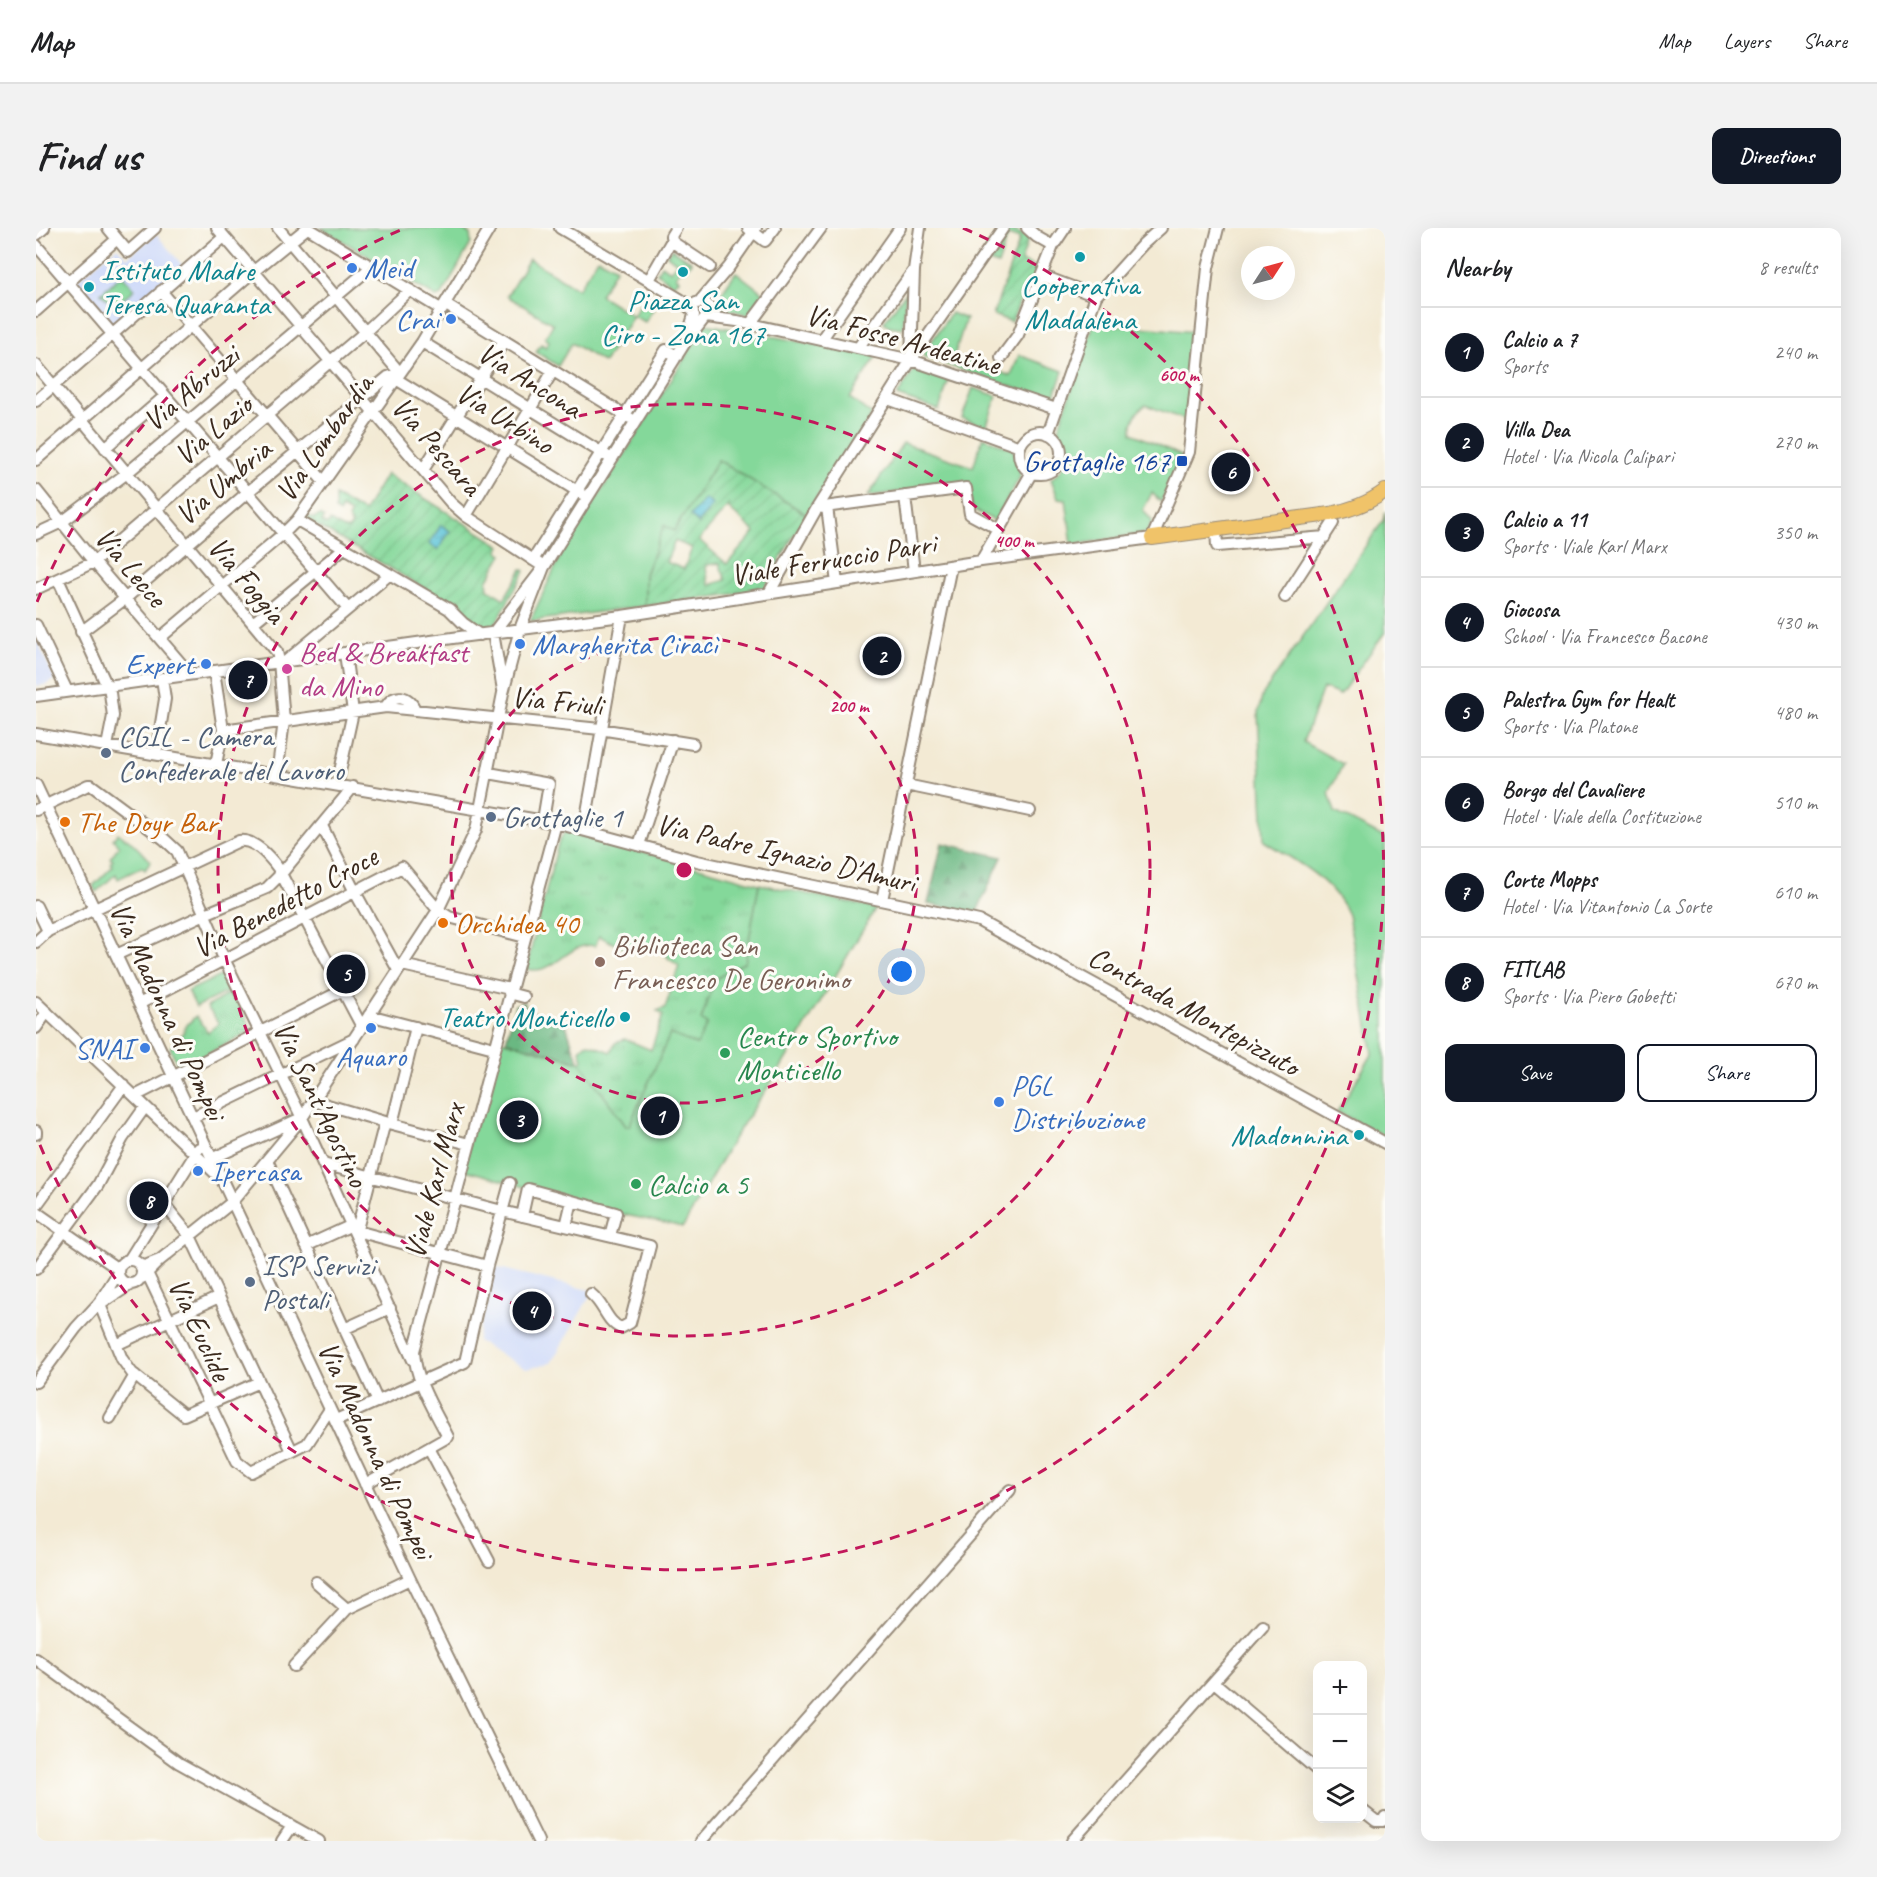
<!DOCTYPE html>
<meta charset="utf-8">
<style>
:root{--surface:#fff;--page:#f2f2f2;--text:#202124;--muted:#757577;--line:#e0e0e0;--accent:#111827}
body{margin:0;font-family:Caveat,sans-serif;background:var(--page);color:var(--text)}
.controls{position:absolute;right:18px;bottom:18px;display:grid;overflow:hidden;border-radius:12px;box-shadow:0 6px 24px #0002}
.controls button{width:54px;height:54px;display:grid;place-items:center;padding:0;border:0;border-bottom:2px solid var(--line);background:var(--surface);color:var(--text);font:30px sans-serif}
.compass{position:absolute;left:1205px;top:18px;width:54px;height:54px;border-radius:50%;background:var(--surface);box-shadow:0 6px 24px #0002;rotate:54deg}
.you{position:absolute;left:866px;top:744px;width:21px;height:21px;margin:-15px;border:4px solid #fff;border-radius:50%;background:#1a73e8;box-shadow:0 0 0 9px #1a73e833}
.badge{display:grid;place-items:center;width:39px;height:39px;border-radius:50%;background:var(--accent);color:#fff;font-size:20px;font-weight:700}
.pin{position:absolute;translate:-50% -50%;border:3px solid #fff;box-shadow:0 2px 6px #0006}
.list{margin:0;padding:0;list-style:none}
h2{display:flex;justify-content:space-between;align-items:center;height:78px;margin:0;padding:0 24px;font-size:26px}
h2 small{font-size:20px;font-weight:400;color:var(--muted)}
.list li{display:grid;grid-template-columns:39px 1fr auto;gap:18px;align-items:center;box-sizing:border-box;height:90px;padding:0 24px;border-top:2px solid var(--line)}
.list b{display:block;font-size:22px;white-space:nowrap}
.list p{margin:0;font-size:20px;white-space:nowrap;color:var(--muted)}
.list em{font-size:20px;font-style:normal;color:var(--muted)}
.actions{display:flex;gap:12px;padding:18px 24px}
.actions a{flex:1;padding:14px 0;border:2px solid var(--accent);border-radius:12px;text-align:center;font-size:21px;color:var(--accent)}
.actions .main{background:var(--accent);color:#fff}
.icon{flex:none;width:33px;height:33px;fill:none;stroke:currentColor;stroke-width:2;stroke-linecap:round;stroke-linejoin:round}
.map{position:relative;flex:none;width:1349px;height:1613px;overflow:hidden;border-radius:12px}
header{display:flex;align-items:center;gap:36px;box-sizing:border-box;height:84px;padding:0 30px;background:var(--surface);border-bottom:2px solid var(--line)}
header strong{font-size:28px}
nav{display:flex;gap:33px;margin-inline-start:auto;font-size:21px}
.intro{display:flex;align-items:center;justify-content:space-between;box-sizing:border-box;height:144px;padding:0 36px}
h1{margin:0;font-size:42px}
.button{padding:15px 27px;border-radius:12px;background:var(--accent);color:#fff;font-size:21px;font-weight:700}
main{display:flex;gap:36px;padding:0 36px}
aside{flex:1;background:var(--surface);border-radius:12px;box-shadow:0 6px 24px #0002}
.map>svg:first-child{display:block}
.built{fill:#cfdaf9}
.grass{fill:#84d89a;stroke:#60815c;stroke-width:1.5}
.forest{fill:url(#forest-firs);stroke:#537150;stroke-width:1.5}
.park{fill:url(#park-tufts);stroke:#60815c;stroke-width:1.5}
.garden{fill:url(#garden-furrows);stroke:#60815c;stroke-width:1.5;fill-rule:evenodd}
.water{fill:url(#water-waves);stroke:#4c787c;stroke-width:1.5}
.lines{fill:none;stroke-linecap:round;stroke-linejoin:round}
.minor-casing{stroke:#978a79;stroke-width:14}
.major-casing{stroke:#978a79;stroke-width:16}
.minor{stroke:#fff;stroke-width:10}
.major{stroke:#f0c369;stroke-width:14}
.ring{fill:none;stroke:#c2185b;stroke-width:3;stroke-dasharray:10 8}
.culture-dot{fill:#0f9aa8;stroke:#fdfcf7;stroke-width:2}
.shop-dot{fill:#3f7fe0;stroke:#fdfcf7;stroke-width:2}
.transit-dot{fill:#1a4fb4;stroke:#fdfcf7;stroke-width:2}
.hotel-dot{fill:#d1479c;stroke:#fdfcf7;stroke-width:2}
.service-dot{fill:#5c6f8a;stroke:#fdfcf7;stroke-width:2}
.food-dot{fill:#e8710a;stroke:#fdfcf7;stroke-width:2}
.education-dot{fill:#8d6e63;stroke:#fdfcf7;stroke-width:2}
.leisure-dot{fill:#2e9e5b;stroke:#fdfcf7;stroke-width:2}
.labels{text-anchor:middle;stroke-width:6;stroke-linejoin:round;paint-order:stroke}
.shop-label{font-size:30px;fill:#366cbe;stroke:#fdfcf7;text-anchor:start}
.culture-label{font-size:30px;fill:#0d838f;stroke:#fdfcf7}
.street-label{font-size:30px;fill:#3b2a1e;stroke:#fdfcf7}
.transit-label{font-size:30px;fill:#164399;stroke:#fdfcf7;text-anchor:end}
.hotel-label{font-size:30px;fill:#b23c85;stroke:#fdfcf7;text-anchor:start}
.service-label{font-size:30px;fill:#4e5e75;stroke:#fdfcf7;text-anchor:start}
.food-label{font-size:30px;fill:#c56008;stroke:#fdfcf7;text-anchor:start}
.education-label{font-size:30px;fill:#785e54;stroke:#fdfcf7;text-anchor:start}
.leisure-label{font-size:30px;fill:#27864d;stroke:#fdfcf7;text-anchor:start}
.centre{fill:#c2185b;stroke:#fdfcf7;stroke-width:3}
.ring-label{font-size:18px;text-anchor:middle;font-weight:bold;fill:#c2185b;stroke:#fdfcf7;stroke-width:6;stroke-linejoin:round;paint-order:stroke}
</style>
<header>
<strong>Map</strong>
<nav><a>Map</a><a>Layers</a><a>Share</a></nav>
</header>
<div class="intro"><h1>Find us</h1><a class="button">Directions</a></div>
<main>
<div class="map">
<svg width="1349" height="1613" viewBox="0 0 1349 1613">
<defs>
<pattern id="forest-firs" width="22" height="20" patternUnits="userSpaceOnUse" patternTransform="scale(1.5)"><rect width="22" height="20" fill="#6bb882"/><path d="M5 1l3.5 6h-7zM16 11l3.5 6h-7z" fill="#59966a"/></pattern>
<pattern id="park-tufts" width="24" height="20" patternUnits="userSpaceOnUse" patternTransform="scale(1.5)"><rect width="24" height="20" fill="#84d89a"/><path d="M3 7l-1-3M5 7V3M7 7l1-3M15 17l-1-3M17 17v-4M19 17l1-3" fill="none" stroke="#73ba84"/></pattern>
<pattern id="garden-furrows" width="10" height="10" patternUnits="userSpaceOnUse" patternTransform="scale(1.5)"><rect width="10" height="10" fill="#84d89a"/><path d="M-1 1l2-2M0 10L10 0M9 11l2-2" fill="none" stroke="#73ba84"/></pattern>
<pattern id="water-waves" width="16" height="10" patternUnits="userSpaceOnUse" patternTransform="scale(1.5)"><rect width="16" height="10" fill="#5dc5d9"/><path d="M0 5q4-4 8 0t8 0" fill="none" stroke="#52a9ba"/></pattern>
</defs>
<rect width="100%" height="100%" fill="#fdfcf7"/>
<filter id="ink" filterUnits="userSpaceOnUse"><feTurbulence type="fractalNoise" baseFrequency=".0167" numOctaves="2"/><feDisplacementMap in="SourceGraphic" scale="12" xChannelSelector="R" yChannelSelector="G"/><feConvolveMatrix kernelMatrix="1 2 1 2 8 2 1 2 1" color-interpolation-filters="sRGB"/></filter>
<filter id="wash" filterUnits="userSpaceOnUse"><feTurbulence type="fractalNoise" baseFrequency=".008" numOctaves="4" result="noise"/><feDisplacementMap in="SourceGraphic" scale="24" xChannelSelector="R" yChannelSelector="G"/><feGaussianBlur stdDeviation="1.35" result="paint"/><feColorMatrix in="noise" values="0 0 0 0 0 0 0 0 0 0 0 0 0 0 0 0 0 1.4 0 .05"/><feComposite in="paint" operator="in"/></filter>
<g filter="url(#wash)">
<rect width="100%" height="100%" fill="#f3ead4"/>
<path class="built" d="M120,6L148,39L79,100L39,54L81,19L91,30Z
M0,410L19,452L8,457L0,458Z
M459,1039L557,1063L515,1135L490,1141L441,1113Z"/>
<path class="grass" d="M285,0H423L434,6L435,15L406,67L400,69Z
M636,21L656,34L651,41L646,40L640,48L643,52L637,56L621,45L625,37L635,43L641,35L631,27Z
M562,30L580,40L564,67L597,88L610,67L622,74L609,94L597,88L568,135L536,115L522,138L500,124L505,116L510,119L513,113L509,110L517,96L471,68L493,31L542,61Z
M700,44L731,68L716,88L684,79L681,75V71Z
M86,47L99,61L78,79L65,65Z
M870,64L867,100L853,98L848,94Z
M915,85L930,91L918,128L975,148L983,127L1027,143L1017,173L888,129L887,126Z
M1058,95L1159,104L1152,193L1110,177C1101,182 1094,194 1096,205L1146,228L1125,274L1116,265L1107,282L1116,293L1111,305L1036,317L1030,271L1022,270L1015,251C1034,238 1038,219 1022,202Z
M670,96L841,128L814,170L836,187L770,286L682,232L638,303L628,298L609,346V378L494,393L524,329Z
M879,140L913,151L903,182L861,168Z
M937,160L961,168L950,199L926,190Z
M947,209L977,221C979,230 985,240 984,249L959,293L936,281L932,255L832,268L867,215L937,239Z
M1349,284V404L1304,467L1287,460L1267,514L1307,536L1293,565L1299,584L1349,610V908L1301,884L1337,825L1312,687C1297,651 1259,633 1228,613L1222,484L1227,466L1347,293Z
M82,605L90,611L91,610L115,633L109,642L106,639L82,651L80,646L60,664L57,658L77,638L74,635L77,632L74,630L83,618L77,611Z
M723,656L840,680L744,841L699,908L647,999L580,985L426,941L461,811L544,834L590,898H593L634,806L671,796L665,792L679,751L709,734Z
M186,747L193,763L160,779L152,763Z"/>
<path class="forest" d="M906,615L966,629L940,686L892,676Z
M488,774L491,782L530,796L537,819L544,834L470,813L479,777Z"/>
<path class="park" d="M529,603L537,604L723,656L709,734L679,751L665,792L671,796L661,817L634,806L593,898H590L544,834L547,832L544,822L551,815L575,824L579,815L589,811L615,822L627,787L621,783L629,780L643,738L632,730L624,717L609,716L585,719L563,708L559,718C532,712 519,749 490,741L522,616Z
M197,763L216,803L143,840L134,820L144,810L151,797L160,788L172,804L183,795L171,779Z"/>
<path class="garden" d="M971,0L993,9L985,33L1000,39L1002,43L999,53L992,51L976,94L957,87L984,11L972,7L962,37L950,33Z
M682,232L770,286L727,362L609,378V347L628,297L638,303ZM693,277V281L719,304L691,336L663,312ZM639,313L656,320L648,341L630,334ZM683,335L690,352L673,357L670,341L671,337Z
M350,246L465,318L462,323L467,326L451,353L452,361L468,371L486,341L489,343L457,400C444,398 432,400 429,384L270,291L272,288L277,290L285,287L288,290L286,294L291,297L294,293L308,301H313L316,296L312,291L315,285L306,280L303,285L299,282V268L328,284Z"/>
<path class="water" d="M669,271L677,277L663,293V296L654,288Z
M405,297L414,303L402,322L393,316Z"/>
</g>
<g filter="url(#ink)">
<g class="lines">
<defs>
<path id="minor" d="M72,0L92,24L119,0
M181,0L415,275L430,288L508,339
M272,0L406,82
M524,0L644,71L657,83
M712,0L729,13L739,0
M991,0L1001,9L1017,18
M0,7L8,0
M635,13L674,39
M0,17L312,381
M1007,48L1060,68
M613,52L636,12L635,8L640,0
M125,63L287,253
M664,73L693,39L720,0
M410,77L594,190
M0,83L81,11
M670,89L701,93L875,132L1020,181
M714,96L785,0
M654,109L674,83L673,79L669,74L660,75
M785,112L864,0
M386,114L571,228
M822,120L878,42
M965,130L982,107L1017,18L1029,0
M875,131L878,42L884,0
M0,137L241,424L243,433L248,493L241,547
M360,151L546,266
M852,171L984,219
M0,173L188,9
M983 225a21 21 0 1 1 42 0a21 21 0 1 1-42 0Z
M1012,206L1060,68L1107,16L1125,0
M69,220L129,168
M0,232L218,43L271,0
M387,242L468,113
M0,262L58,334L154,446
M869,268L878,343
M791,279L801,355
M781,280L930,260L934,286L962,301
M430,288L517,143
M261,292L413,381L427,395L444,407
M1180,302L1181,318L1289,309
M0,306L26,294L91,245L334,40
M497,332L630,122L641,128
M945,333L996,244
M22,351L71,458
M0,361L58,334L329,104L374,62
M733,365L781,280L875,132L967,0
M1249,369L1297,295
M217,395L308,320
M0,397L31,463
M45,404L90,370L212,264L352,149L364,145L242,0
M124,410L248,305L261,292L386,114L454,0
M250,433L353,347
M178,443L187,502L180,536
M467,462L457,405L508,339L650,113L658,87
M0,468L424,409L586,388L945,333L1116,310L1153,224L1172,40L1182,0
M350,479C357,464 373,467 379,482
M187,502L350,479L564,501L657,516
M0,506L520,595L661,633L943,693L1349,915
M71,518L77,488L73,457
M120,526L129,471L126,450
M453,545L513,556L507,592
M0,557L374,1351L502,1613
M301,557L317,484L309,425
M870,557L994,583
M0,582L52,557H55L128,611L141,623L189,733L266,890L377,1132
M286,598L319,664L362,742
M548,601L586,388
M603,617L637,512
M846,672L915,338
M0,678L12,703
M0,714L12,703L203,613C218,611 233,628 242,640L326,799
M80,727L169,686L231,660L245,646L317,559
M366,737L474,761
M473,765L488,769
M0,774L180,946
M103,776L366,639L402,682L413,689L489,709
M333,787L458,820
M0,800L11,784
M99,868L307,762
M278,873L356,896L433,916
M157,889L318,811
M356,896L380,799
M0,903V906
M175,931L263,891
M231,932L342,1174
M287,936L466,983L614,1018L594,1095L585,1100C571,1095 568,1076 555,1066
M128,976L154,1008L256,1223
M0,978L88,857
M0,984L82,1041
M486,988L492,961L580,985L574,1008
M530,998L536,973
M321,1003L451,1038
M320,1005L349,894
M270,1018L316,997
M82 1044a12 12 0 1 1 24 0a12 12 0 1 1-24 0Z
M93,1032L163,920
M124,1032L195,975L266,890L402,682L440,602L467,465L484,401L508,339
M104,1037L109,1038L124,1032L106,1050
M0,1041L62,957L87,910L109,879
M111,1045L201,1233L215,1244L271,1216L294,1181
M65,1076L95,1056
M64,1077L86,1131L96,1145L148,1187L223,1154
M308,1101L354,1080
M80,1117L183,1069
M0,1154L40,1100L63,1075L82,1045
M74,1190L99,1147
M300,1192L429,1134L451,1038L474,955
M393,1220L453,1333
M329,1256L412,1209C399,1183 379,1152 378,1123L520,595
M280,1354L311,1381
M0,1431L143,1535L283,1613
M258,1438L311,1381L374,1351
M1178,1454L1282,1543
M1326,1582L1340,1593H1347L1349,1589
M246,1613L256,1598
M665,1613L974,1262
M1036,1613L1227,1398"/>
<path id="major" d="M1116,310L1294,286C1314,282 1332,276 1349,263"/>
</defs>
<use href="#minor" class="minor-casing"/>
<use href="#major" class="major-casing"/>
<use href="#minor" class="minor"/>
<use href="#major" class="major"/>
</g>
</g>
<g class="ring">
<circle cx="648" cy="642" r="233"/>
<circle cx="648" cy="642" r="466"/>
<path d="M1 374A700 700 0 0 1 369 0M927 0A700 700 0 1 1 1 910"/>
</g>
<g class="culture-dot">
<circle cx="1044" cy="29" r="6"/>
<circle cx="647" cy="44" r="6"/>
<circle cx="53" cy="59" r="6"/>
<circle cx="589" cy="789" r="6"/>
<circle cx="1323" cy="907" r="6"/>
</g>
<g class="shop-dot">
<circle cx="316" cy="40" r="6"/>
<circle cx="415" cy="91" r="6"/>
<circle cx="484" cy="416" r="6"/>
<circle cx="170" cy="436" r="6"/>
<circle cx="335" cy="800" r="6"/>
<circle cx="109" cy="820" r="6"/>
<circle cx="963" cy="874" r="6"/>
<circle cx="162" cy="943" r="6"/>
</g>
<rect class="transit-dot" x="1140" y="227" width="12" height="12" rx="3"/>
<circle class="hotel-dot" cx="251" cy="441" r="6"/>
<g class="service-dot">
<circle cx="70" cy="525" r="6"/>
<circle cx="455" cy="589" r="6"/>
<circle cx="214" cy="1054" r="6"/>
</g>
<g class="food-dot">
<circle cx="29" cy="594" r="6"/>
<circle cx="407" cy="695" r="6"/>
</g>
<circle class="education-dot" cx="564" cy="734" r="6"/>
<g class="leisure-dot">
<circle cx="689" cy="825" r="6"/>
<circle cx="600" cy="956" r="6"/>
</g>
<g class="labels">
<g class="shop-label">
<text x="328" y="50">Meid</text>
<text x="403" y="101" text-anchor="end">Crai</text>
<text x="496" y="426">Margherita Ciracì</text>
<text x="158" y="446" text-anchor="end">Expert</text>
<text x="97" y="830" text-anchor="end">SNAI</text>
<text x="335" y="838" text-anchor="middle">Aquaro</text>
<text x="975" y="867">PGL<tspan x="975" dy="34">Distribuzione</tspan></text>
<text x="174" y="953">Ipercasa</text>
</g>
<g class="culture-label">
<text x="65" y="52" text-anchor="start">Istituto Madre<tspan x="65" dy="34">Teresa Quaranta</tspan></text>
<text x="1044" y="67">Cooperativa<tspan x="1044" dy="34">Maddalena</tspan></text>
<text x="647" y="82">Piazza San<tspan x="647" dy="34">Ciro - Zona 167</tspan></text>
<text x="577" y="799" text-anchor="end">Teatro Monticello</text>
<text x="1311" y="917" text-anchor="end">Madonnina</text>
</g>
<g class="street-label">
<text transform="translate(867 111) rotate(15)" y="10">Via Fosse Ardeatine</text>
<text transform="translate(494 152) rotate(32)" y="10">Via Ancona</text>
<text transform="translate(155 160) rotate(-40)" y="10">Via Abruzzi</text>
<text transform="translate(469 190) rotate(32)" y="10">Via Urbino</text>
<text transform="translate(177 202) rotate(-40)" y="10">Via Lazio</text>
<text transform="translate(288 210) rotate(-55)" y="10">Via Lombardia</text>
<text transform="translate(401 218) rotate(49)" y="10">Via Pescara</text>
<text transform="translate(187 254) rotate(-40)" y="10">Via Umbria</text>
<text transform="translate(797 331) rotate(-9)" y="10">Viale Ferruccio Parri</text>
<text transform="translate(95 339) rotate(50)" y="10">Via Lecce</text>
<text transform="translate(211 352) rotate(50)" y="10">Via Foggia</text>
<text transform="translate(521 473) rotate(6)" y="10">Via Friuli</text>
<text transform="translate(750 625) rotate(13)" y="10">Via Padre Ignazio D'Amuri</text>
<text transform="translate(249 674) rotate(-28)" y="10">Via Benedetto Croce</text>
<text transform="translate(132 783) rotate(65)" y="10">Via Madonna di Pompei</text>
<text transform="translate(1158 783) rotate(29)" y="10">Contrada Montepizzuto</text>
<text transform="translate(285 876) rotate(64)" y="10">Via Sant'Agostino</text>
<text transform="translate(398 953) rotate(-75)" y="10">Viale Karl Marx</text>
<text transform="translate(164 1101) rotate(65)" y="10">Via Euclide</text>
<text transform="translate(340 1222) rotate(65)" y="10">Via Madonna di Pompei</text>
</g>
<g class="transit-label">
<text x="1134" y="243">Grottaglie 167</text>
</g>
<g class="hotel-label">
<text x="263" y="434">Bed &amp; Breakfast<tspan x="263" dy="34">da Mino</tspan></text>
</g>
<g class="service-label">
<text x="82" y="518">CGIL - Camera<tspan x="82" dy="34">Confederale del Lavoro</tspan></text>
<text x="467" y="599">Grottaglie 1</text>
<text x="226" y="1047">ISP Servizi<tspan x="226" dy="34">Postali</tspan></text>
</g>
<g class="food-label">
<text x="41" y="604">The Doyr Bar</text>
<text x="419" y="705">Orchidea 40</text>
</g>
<g class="education-label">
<text x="576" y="727">Biblioteca San<tspan x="576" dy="34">Francesco De Geronimo</tspan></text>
</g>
<g class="leisure-label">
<text x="701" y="818">Centro Sportivo<tspan x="701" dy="34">Monticello</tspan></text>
<text x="612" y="966">Calcio a 5</text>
</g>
</g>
<circle cx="648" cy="642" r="9" class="centre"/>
<g class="ring-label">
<text x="1143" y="153">600 m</text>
<text x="978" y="319">400 m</text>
<text x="813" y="484">200 m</text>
</g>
</svg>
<div class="controls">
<button>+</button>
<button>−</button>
<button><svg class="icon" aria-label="layers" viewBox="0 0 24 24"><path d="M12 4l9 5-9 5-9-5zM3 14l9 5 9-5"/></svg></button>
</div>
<svg class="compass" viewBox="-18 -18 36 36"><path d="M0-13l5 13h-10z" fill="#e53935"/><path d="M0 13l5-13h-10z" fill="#757577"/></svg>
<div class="you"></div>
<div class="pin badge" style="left:624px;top:888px">1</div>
<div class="pin badge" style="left:846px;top:428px">2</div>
<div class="pin badge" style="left:483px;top:892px">3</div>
<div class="pin badge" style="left:496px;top:1083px">4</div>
<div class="pin badge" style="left:310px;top:746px">5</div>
<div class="pin badge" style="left:1195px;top:244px">6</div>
<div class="pin badge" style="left:212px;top:452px">7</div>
<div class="pin badge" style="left:113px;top:973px">8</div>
</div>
<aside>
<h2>Nearby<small>8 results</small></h2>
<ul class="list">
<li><span class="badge">1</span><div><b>Calcio a 7</b><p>Sports</p></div><em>240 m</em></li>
<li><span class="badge">2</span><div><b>Villa Dea</b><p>Hotel · Via Nicola Calipari</p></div><em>270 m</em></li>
<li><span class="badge">3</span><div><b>Calcio a 11</b><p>Sports · Viale Karl Marx</p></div><em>350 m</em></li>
<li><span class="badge">4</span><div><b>Giocosa</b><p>School · Via Francesco Bacone</p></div><em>430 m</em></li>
<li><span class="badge">5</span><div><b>Palestra Gym for Healt</b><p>Sports · Via Platone</p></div><em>480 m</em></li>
<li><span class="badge">6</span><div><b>Borgo del Cavaliere</b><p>Hotel · Viale della Costituzione</p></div><em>510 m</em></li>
<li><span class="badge">7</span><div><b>Corte Mopps</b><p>Hotel · Via Vitantonio La Sorte</p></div><em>610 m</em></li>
<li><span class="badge">8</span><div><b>FITLAB</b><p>Sports · Via Piero Gobetti</p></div><em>670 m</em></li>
</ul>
<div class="actions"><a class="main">Save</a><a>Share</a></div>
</aside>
</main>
